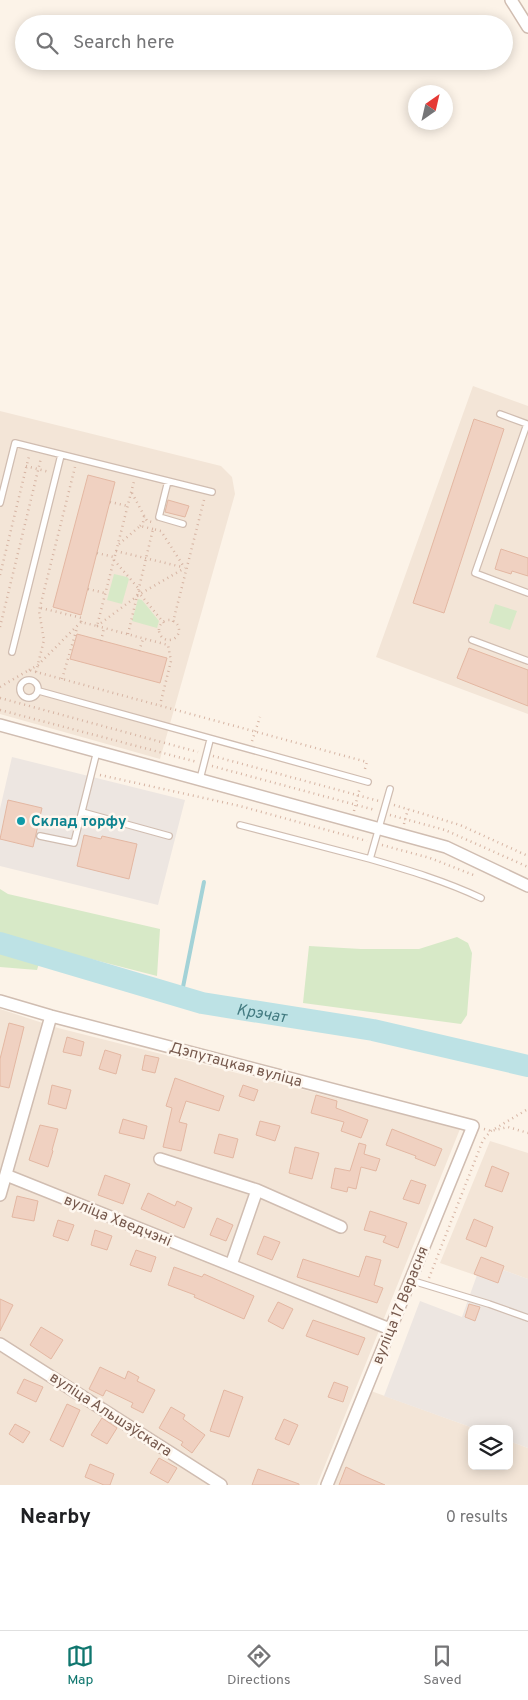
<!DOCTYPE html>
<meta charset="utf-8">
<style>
:root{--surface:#fff;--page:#f2f2f2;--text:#202124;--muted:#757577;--line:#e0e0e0;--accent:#0f766e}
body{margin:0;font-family:Overpass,sans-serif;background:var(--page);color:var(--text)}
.controls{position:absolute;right:15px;bottom:15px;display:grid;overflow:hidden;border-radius:8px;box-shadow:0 2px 12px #0003}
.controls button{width:45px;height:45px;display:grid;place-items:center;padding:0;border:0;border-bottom:1px solid var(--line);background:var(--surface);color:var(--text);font:25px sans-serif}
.compass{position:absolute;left:408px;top:85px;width:45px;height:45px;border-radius:50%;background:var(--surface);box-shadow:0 2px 12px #0003;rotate:34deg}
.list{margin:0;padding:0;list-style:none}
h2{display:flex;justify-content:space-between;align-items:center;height:65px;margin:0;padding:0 20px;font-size:21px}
h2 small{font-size:16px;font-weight:400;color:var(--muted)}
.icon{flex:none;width:28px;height:28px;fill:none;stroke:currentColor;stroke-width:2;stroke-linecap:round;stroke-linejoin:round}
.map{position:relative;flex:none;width:528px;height:1485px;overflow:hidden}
.search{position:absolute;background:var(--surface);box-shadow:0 2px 12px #0003;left:15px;right:15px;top:15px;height:55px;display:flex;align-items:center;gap:12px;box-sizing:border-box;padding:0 18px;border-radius:28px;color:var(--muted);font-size:19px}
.sheet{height:145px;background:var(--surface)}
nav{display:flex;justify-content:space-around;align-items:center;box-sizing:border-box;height:70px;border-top:1px solid var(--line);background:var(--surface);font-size:14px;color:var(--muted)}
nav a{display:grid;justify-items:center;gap:2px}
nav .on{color:var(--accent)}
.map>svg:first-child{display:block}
.residential{fill:#f3e5d7}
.industrial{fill:#ede6e1}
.green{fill:#d7e9c7}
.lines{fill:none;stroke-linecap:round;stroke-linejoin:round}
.stream{stroke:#a3d2d7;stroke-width:4}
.river{stroke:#bde2e5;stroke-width:22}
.building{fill:#f0d1c1;stroke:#e3b7a2}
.service-casing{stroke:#d0bdb1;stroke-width:8}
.minor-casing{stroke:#d0bdb1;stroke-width:14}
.path{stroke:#d6b4a3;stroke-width:2.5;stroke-dasharray:1 4;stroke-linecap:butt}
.service{stroke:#fff;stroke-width:5.5}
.minor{stroke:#fff;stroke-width:11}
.culture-dot{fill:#0f9aa8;stroke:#fef7ef;stroke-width:2}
.labels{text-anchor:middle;stroke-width:5;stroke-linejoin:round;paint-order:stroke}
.culture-label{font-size:15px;font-weight:bold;fill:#0d838f;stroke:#fef7ef;text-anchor:start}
.street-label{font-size:15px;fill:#76594d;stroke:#fef7ef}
.water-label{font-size:16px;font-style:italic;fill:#437b81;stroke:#fef7ef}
</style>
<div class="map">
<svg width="528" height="1485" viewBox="0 0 528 1485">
<rect width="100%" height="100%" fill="#fcf3e8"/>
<path class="residential" d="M473,386L528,406V714L376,657Z
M0,411L221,466L232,477L235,494L160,759L0,714Z
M0,1009L58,1028L460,1129L317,1485H0Z
M490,1141L528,1153V1279L503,1270L498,1283L440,1263Z
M371,1391L476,1429H472V1466H509V1441L528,1448V1485H332Z"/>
<path class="industrial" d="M12,757L185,800L158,905L0,866V809Z
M503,1270L528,1279V1448L509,1441V1429H476L384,1396L420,1301L462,1317L477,1275L498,1283Z"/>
<path class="green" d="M114,574L127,577L129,579L122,604L107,600Z
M138,599L142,600L159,621L157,628L132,621Z
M495,604L517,611L510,630L489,623Z
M0,889L8,894L160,929L157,976L44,947L37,970L0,967Z
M457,937L468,943L472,953L467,1015L461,1024L303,1003L309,946L361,949H419Z"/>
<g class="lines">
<path class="stream" d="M181,997L204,882"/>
<path class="river" id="s1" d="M0,943L202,1003L373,1030L528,1066"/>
</g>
<path class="building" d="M474,419L504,429L444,613L413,603Z
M88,475L115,482L81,615L53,607Z
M168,500L189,506L185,517L165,512Z
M501,549L528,558V576L512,571L511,574L495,569Z
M77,634L167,658L160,683L70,659Z
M469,648L528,670V706L457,678Z
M8,800L42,808L33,847L0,839Z
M84,835L101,839L102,836L137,844L129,879L77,866Z
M9,1023L24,1027L9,1088L0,1086V1059Z
M67,1037L84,1042L81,1056L63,1052Z
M105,1050L121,1055L116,1074L99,1069Z
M145,1055L159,1058L155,1073L142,1070Z
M175,1078L224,1096L219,1111L186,1101L179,1122L187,1124L181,1151L163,1147L172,1108L166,1106Z
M52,1085L71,1090L66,1109L48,1104Z
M243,1085L258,1090L254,1101L239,1096Z
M316,1095L337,1101L336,1108L368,1120L361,1138L341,1131L344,1122L311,1113Z
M123,1119L147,1126L144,1139L119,1133Z
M260,1121L280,1126L275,1141L256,1135Z
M40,1125L58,1129L52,1150L53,1151L48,1167L29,1160Z
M392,1129L442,1149L435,1166L415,1158L416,1156L386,1145Z
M219,1134L238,1139L233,1158L214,1153Z
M359,1143L366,1145L364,1154L380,1159L376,1171L361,1167L356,1189L348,1187L347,1192L331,1188L335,1168L350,1171Z
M295,1147L319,1153L312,1179L289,1173Z
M492,1166L509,1173L502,1192L485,1186Z
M105,1175L130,1184L123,1204L98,1195Z
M411,1180L426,1185L419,1204L403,1199Z
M148,1193L175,1206L177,1201L192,1208L184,1228L141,1209Z
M17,1196L38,1201L34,1221L12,1217Z
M370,1211L407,1223L398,1248L383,1242L386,1236L364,1230Z
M217,1218L233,1225L226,1241L210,1235Z
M474,1219L493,1227L486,1247L466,1239Z
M58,1220L74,1225L68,1241L53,1236Z
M95,1230L112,1236L107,1250L91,1245Z
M264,1236L280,1242L272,1260L257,1254Z
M136,1250L156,1257L151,1272L130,1265Z
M366,1256L381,1260L374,1285L383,1288L377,1303L297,1277L303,1259L359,1277Z
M481,1257L504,1266L498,1283L474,1274Z
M174,1267L202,1277L204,1274L254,1296L244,1319L194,1297L195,1295L168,1285Z
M0,1299L13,1305L0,1331Z
M278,1302L293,1309L283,1329L268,1321Z
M469,1304L480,1307L475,1321L465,1317Z
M313,1320L365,1338L358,1355L306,1336Z
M41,1327L63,1340L51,1359L30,1345Z
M100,1367L125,1379L128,1371L139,1377L137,1381L155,1390L143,1413L131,1407L133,1403L106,1390L103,1396L89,1389Z
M24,1379L43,1387L36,1402L17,1393Z
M334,1382L348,1387L343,1402L328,1397Z
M224,1390L243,1397L229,1437L210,1431Z
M67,1404L80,1410L63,1447L50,1440Z
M171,1407L185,1415L183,1419L205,1435L192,1453L181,1445L183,1442L159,1428Z
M102,1418L117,1428L107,1444L91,1435Z
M284,1419L298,1425L289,1445L275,1439Z
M15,1424L30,1432L23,1443L9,1434Z
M159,1458L177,1468L168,1483L150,1473Z
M90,1464L114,1474L110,1485H104L85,1477Z
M346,1467L362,1475L385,1485H339Z
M258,1469L299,1484V1485H252Z"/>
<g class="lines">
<defs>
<path id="service" d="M500,414L527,424L475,573L528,593
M168,481L159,517L183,524
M0,503L15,443L212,492
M472,640L528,661
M12,652L61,455
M20 689a9 9 0 1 1 18 0a9 9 0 1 1-18 0Z
M39,691L368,782
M200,779L210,740
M82,812L169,836
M240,825L370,859L390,789
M40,836L74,843L97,751
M370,859C408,870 445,881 481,898
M410,1280L489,1304L528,1318"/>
<path id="minor" d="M511,0L528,27
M0,725L446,847L528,886
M0,1001L51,1016L473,1126L327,1485
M160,1159L257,1190L231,1265
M6,1175L390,1329
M257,1190L341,1227
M0,1195L51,1016
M0,1344L221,1485"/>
</defs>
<use href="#service" class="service-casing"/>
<use href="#minor" class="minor-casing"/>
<path class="path" d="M26,466L49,472
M132,493L147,521L152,522
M110,502L128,506
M140,526L143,523L144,516
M119,544L140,526L153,529
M116,551L182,567
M97,553L114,557
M114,560L139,589L140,594L185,568
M0,575L29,456
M88,589L105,593
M41,608L82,618L81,622
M159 630a10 10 0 1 1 20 0a10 10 0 1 1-20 0Z
M173,622L204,500
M97,626L168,645L171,661L160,705
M97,626L140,594L164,623
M0,627L41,458
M128,634L153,529L161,531L184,567
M101,641L104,628
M139,651L143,639
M29,670L38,665L81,622L97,626L134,481
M36,672L44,640L39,611L75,467
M62,679L77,628
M0,687L29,670L367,762L364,772
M0,698L198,752
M0,710L197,762
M252,741L260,717
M213,756L379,801
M212,766L375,810
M100,775L240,806L367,841
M394,805L460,825L528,856
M354,811L360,787
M390,815L445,830L528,867
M404,824L408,809
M382,845L430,858L476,876
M484,1129L491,1131L508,1127L528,1133
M429,1278L483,1140L491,1131L528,1109"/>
<use href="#service" class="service"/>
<use href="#minor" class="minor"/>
</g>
<circle class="culture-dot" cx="21" cy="821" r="5"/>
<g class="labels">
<g class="culture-label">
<text x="31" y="826">Склад торфу</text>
</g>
<g class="street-label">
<text transform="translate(236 1064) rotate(15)" y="5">Дэпутацкая вуліца</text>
<text transform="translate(118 1220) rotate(22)" y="5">вуліца Хведчэні</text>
<text transform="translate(400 1305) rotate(-68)" y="5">вуліца 17 Верасня</text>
<text transform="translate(111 1414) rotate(33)" y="5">вуліца Альшэўскага</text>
</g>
<g class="water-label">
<text dy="6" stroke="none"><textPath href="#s1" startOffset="271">Крэчат</textPath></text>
</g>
</g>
</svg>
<div class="controls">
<button><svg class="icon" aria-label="layers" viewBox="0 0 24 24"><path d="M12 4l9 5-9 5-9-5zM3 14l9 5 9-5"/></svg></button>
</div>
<svg class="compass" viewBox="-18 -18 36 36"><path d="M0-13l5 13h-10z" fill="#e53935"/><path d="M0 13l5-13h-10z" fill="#757577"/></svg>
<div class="search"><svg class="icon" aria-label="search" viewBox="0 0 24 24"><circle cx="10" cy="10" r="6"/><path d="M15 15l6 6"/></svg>Search here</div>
</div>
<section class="sheet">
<h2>Nearby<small>0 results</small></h2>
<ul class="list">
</ul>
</section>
<nav>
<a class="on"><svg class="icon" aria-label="map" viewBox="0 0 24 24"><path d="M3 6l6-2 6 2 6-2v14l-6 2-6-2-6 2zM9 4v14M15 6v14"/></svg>Map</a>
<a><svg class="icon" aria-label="directions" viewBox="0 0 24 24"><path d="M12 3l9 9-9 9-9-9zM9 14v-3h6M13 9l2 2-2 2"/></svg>Directions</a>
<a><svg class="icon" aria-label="saved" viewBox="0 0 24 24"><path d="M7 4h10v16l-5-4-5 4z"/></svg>Saved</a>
</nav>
